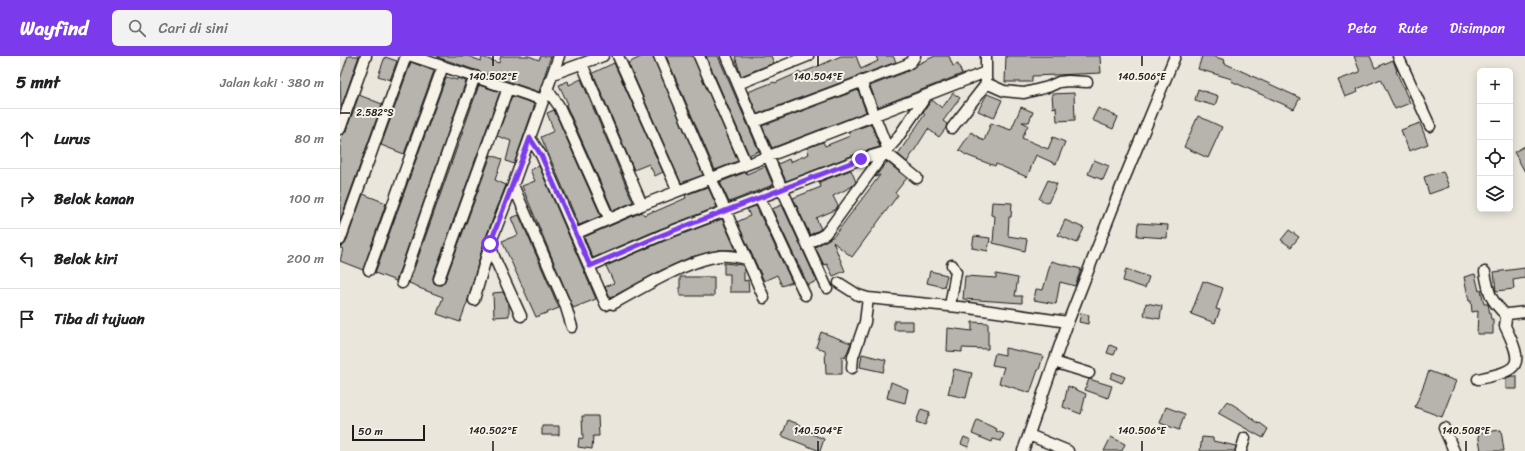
<!DOCTYPE html>
<html lang="id">
<meta charset="utf-8">
<style>
:root{--surface:#fff;--page:#f2f2f2;--text:#202124;--muted:#757577;--line:#e0e0e0;--accent:#7c3aed}
body{margin:0;font-family:Sriracha,sans-serif;background:var(--page);color:var(--text)}
.controls{position:absolute;right:12px;top:12px;display:grid;overflow:hidden;border-radius:6px;box-shadow:0 2px 10px #0003}
.controls button{width:36px;height:36px;display:grid;place-items:center;padding:0;border:0;border-bottom:1px solid var(--line);background:var(--surface);color:var(--text);font:20px sans-serif}
.scale{position:absolute;left:12px;bottom:10px;width:73px;box-sizing:border-box;padding-left:4px;border:2px solid #1c1c1c;border-top:0;font-size:11px;line-height:14px;white-space:nowrap;color:#1c1c1c;-webkit-text-stroke:3px #f7f3e8;paint-order:stroke}
.stop{position:absolute;width:12px;height:12px;margin:-9px;border:3px solid #7c3aed;border-radius:50%;background:#fff}
.stop.end{background:#7c3aed;border-color:#fff;box-shadow:0 1px 4px #0008}
.list{margin:0;padding:0;list-style:none}
h2{display:flex;justify-content:space-between;align-items:center;height:52px;margin:0;padding:0 16px;font-size:17px}
h2 small{font-size:13px;font-weight:400;color:var(--muted)}
.list li{display:grid;grid-template-columns:26px 1fr auto;gap:12px;align-items:center;box-sizing:border-box;height:60px;padding:0 16px;border-top:1px solid var(--line)}
.list b{display:block;font-size:15px;white-space:nowrap}
.list em{font-size:13px;font-style:normal;color:var(--muted)}
.icon{flex:none;width:22px;height:22px;fill:none;stroke:currentColor;stroke-width:2;stroke-linecap:round;stroke-linejoin:round}
.map{position:relative;flex:none;width:1185px;height:395px;overflow:hidden}
header{display:flex;align-items:center;gap:24px;box-sizing:border-box;height:56px;padding:0 20px;background:var(--accent);color:#fff}
header strong{font-size:19px}
nav{display:flex;gap:22px;margin-inline-start:auto;font-size:14px}
.search{width:280px;height:36px;background:var(--page);display:flex;align-items:center;gap:10px;box-sizing:border-box;padding:0 14px;border-radius:6px;color:var(--muted);font-size:15px}
main{display:flex}
aside{flex:1;background:var(--surface)}
.map>svg:first-child{display:block}
.building{fill:#b6b4ac;stroke:#1c1c1c}
.lines{fill:none;stroke-linecap:round;stroke-linejoin:round}
.minor-casing{stroke:#1c1c1c;stroke-width:13}
.minor{stroke:#f7f3e8;stroke-width:10}
.route{stroke:#7c3aed;stroke-width:5}
.ticks{fill:none;stroke:#1c1c1c;stroke-width:1.5}
.ticks-label{font-size:10px;text-anchor:middle;fill:#1c1c1c;stroke:#f7f3e8;stroke-width:4;stroke-linejoin:round;paint-order:stroke}
</style>
<header>
<strong>Wayfind</strong>
<div class="search"><svg class="icon" aria-label="search" viewBox="0 0 24 24"><circle cx="10" cy="10" r="6"/><path d="M15 15l6 6"/></svg>Cari di sini</div>
<nav><a>Peta</a><a>Rute</a><a>Disimpan</a></nav>
</header>
<main>
<aside>
<h2>5 mnt<small>Jalan kaki · 380 m</small></h2>
<ul class="list">
<li><svg class="icon" aria-label="ahead" viewBox="0 0 24 24"><path d="M12 20V5M6 11l6-6 6 6"/></svg><div><b>Lurus</b></div><em>80 m</em></li>
<li><svg class="icon" aria-label="right" viewBox="0 0 24 24"><path d="M7 20v-9h11M14 6l5 5-5 5"/></svg><div><b>Belok kanan</b></div><em>100 m</em></li>
<li><svg class="icon" aria-label="left" viewBox="0 0 24 24"><path d="M17 20v-9H6M10 6l-5 5 5 5"/></svg><div><b>Belok kiri</b></div><em>200 m</em></li>
<li><svg class="icon" aria-label="arrive" viewBox="0 0 24 24"><path d="M6 21V4h12l-3 4 3 4H6"/></svg><div><b>Tiba di tujuan</b></div></li>
</ul>
</aside>
<div class="map">
<svg width="1185" height="395" viewBox="0 0 1185 395">
<rect width="100%" height="100%" fill="#eae6dc"/>
<filter id="ink" filterUnits="userSpaceOnUse"><feTurbulence type="fractalNoise" baseFrequency=".025" numOctaves="2"/><feDisplacementMap in="SourceGraphic" scale="8" xChannelSelector="R" yChannelSelector="G"/><feConvolveMatrix kernelMatrix="1 2 1 2 8 2 1 2 1" color-interpolation-filters="sRGB"/></filter>
<g filter="url(#ink)">
<path class="building" d="M8,0H19L1,52L0,23Z
M97,0H128L141,5L142,1L159,7L161,0H189L199,4L201,0H211L199,36L97,1Z
M303,0H313L363,119L341,127L288,7Z
M326,0H353L398,105L375,114Z
M366,0H378L419,95L409,99Z
M395,0H431L434,7L401,20Z
M501,0H516L521,13L538,5L536,0H553L556,6L417,58L408,36L434,26L435,27L460,16L461,17L474,12Z
M595,0H609L613,10L618,8L622,18L538,51L530,30L568,15L578,8Z
M666,0H760L761,17L692,20V26H665Z
M862,0H872L885,4L884,7L960,42L954,53L891,25L892,23L858,13Z
M1014,0H1030L1035,12L1053,4L1057,15H1056L1070,47L1055,53L1041,23L1017,33L1018,36L1005,41L998,24L1020,16Z
M45,1L57,5L50,24L38,20Z
M71,6L94,15L64,98L41,89Z
M274,7L323,116L315,120L309,108L294,114L253,17Z
M106,21L117,24L118,22L126,25L56,225L35,217Z
M241,23L293,146L273,155L226,49L228,48L219,29L228,25L229,29Z
M139,29L160,36L93,221L94,227L101,229L105,225L151,99L162,103L155,124L166,129L144,186L128,244L120,266L97,258L103,241L79,232V231L69,227Z
M858,33L878,40L875,50L855,44Z
M518,34L526,56L432,92L422,70Z
M613,37L620,42L603,65L607,68L606,72L599,81L588,73L567,106L558,98L585,58L583,56L592,44L602,52Z
M734,37L735,64L717,65L716,51L713,52L712,38Z
M647,38L662,44L654,62L638,55Z
M19,39L42,48L0,165V86L3,79L6,75Z
M172,40L195,48L174,108L166,105L171,85L157,80Z
M681,51L693,56L689,66H682L688,69L682,82L708,93L713,81L725,86L716,108L696,99L687,121L656,108L655,110L626,99L619,94L631,76L644,85L651,67L671,74Z
M758,52L778,61L773,73L752,64Z
M214,54L261,160L239,169L201,81L214,75L207,57Z
M858,60L882,71L868,102L844,91Z
M1080,67L1088,88L1069,95L1061,74Z
M531,68L540,91L519,97L446,125L438,108L449,103L450,106L469,98L467,92L483,86L485,90L510,80L508,76Z
M1185,90V116L1174,96Z
M754,104L769,110L763,124L748,118Z
M547,106L567,122L555,137L558,139L512,201L493,186L505,215L493,220L487,208L484,209L475,191L494,180L540,119L535,121Z
M199,110L256,243L233,252L182,130L195,125L190,114Z
M425,110L433,129L389,146L380,126L406,116L407,118Z
M511,114L516,126L511,131L493,140L498,150L495,154L476,162L481,173L470,179L453,142L481,131L479,126Z
M1103,115L1109,131L1089,138L1084,121Z
M708,124L717,128L708,147L699,143Z
M368,131L377,151L320,173L253,202L244,181L302,156L304,159L314,155V156L346,142L345,139Z
M23,138L46,147L23,214L0,205L3,193L0,192V190L4,189L6,186Z
M652,146L672,147L671,161H669L668,180L687,183L685,195L653,187L655,160L651,159Z
M442,149L477,225L468,229L432,153Z
M416,150L452,226L442,230L437,219L424,225L397,166L410,160L407,153Z
M179,159L219,252L196,261L162,185L178,179L171,162Z
M382,163L396,194H379L351,201L322,214L270,242L265,231L274,227L266,210L324,185Z
M725,164L744,172L737,187L718,179Z
M798,167L828,169L827,182L797,180Z
M949,174L959,181L951,191L941,184Z
M634,180L650,182L648,195L632,192Z
M711,205L741,213L735,230L720,226L716,248L694,244L696,233L703,234Z
M384,207L402,209L404,212V225L408,224L409,236H390V218H384Z
M1185,212V222L1173,224L1174,233L1156,235L1154,216Z
M786,213L809,221L805,232L783,225Z
M590,215L607,219L604,231L587,227Z
M656,218L678,222L675,240H682V247L623,243L625,220L656,222Z
M1135,218L1139,235L1141,234L1144,248H1148L1151,263H1153V278H1137L1138,255L1132,256L1131,245H1129L1124,221Z
M340,221H374V240H340Z
M863,225L883,232L876,253L880,254L875,267L851,258Z
M163,236L169,248V260L154,261L153,237Z
M806,247L822,250L820,263L804,260Z
M741,257L749,259L748,268L739,266Z
M554,265H573V274H554Z
M632,266L648,267V293L622,292V296L607,295L608,272L632,275Z
M481,276L511,287L505,302L502,300V318H486L485,294L476,291Z
M770,289L777,292L774,299L767,297Z
M665,292L703,300L699,314H698L690,337L659,327L664,311L652,309L655,297L665,299Z
M522,298L546,304L543,316L520,311Z
M614,313L632,317L626,342L608,338Z
M1089,315L1116,325L1102,361L1075,351Z
M773,316L785,321L782,327L770,322Z
M1172,320H1177V333H1166V322Z
M749,323L772,330L768,342L745,334Z
M551,326L568,333L565,347L547,342Z
M728,330L746,338L741,358L723,351Z
M887,345L900,353L919,368L920,367L928,373L923,382L878,357Z
M826,351L845,358L839,374L820,367Z
M581,353L590,356L585,369L576,366Z
M242,360H258L259,380H253L252,393L238,391L239,382L243,383Z
M448,364L461,369L460,373L484,383L480,395L442,380Z
M637,364L657,373L656,375L664,378L661,385L653,383L652,386L632,378Z
M202,370H219V379H202Z
M1161,374L1164,395H1141L1138,377Z
M624,381L631,384L628,391L621,388Z
M771,381L785,388L782,395H764Z
M862,381L873,382V385L896,390L895,395H860Z"/>
<g class="lines">
<defs>
<path id="minor" d="M72,0L203,44
M278,0L338,135
M319,0L371,122L424,242
M359,0L406,108
M386,0L442,133L487,232
M1058,0L1090,70
M242,8L302,149
M213,18L263,0
M521,25L548,94
M646,27L664,35L684,37L708,31L719,26L728,25L747,26
M398,28L468,0
M207,33L219,50L269,162
M414,66L566,9L571,6L575,0
M612,72L643,32L646,27V0
M0,73L26,0
M190,82L201,99L266,249
M173,129L225,248L232,271
M420,142L465,239
M235,178L302,149L587,39
M0,184L66,0
M150,188L155,203L181,260
M467,188L485,178L490,172L545,96L556,84L587,39L646,16
M250,210L322,179L521,103L545,96L577,122
M29,214L103,10
M1145,216C1149,239 1150,244 1167,260
M99,223L168,32
M62,227L112,83L135,20
M499,227L518,239L528,242L629,252L728,266
M134,244L150,188L173,129L219,0
M273,248C301,232 348,204 380,200C389,199 398,201 407,203
M610,250L616,216L612,209
M714,306L749,317
M512,312L513,301L525,266L528,242
M1138,323C1180,314 1185,311 1165,270L1166,262L1168,258L1185,256
M1104,372L1114,395
M689,379L728,395
M683,395L728,266L785,121L835,0
M901,395L905,382"/>
</defs>
<use href="#minor" class="minor-casing"/>
<use href="#minor" class="minor"/>
</g>
</g>
<g class="lines" filter="url(#ink)">
<path class="route" d="M150,188L190,82L201,99L250,210L322,179L521,103"/>
</g>
<path class="ticks" d="M153,0V10M478,0V10M802,0V10M0,57H10M153,385V395M478,385V395M802,385V395M1126,385V395"/>
<g class="ticks-label">
<text x="153" y="24">140.502°E</text>
<text x="478" y="24">140.504°E</text>
<text x="802" y="24">140.506°E</text>
<text x="35" y="60">2.582°S</text>
<text x="153" y="378">140.502°E</text>
<text x="478" y="378">140.504°E</text>
<text x="802" y="378">140.506°E</text>
<text x="1126" y="378">140.508°E</text>
</g>
</svg>
<div class="controls">
<button>+</button>
<button>−</button>
<button><svg class="icon" aria-label="locate" viewBox="0 0 24 24"><circle cx="12" cy="12" r="6"/><path d="M12 2v4M12 18v4M2 12h4M18 12h4"/></svg></button>
<button><svg class="icon" aria-label="layers" viewBox="0 0 24 24"><path d="M12 4l9 5-9 5-9-5zM3 14l9 5 9-5"/></svg></button>
</div>
<div class="scale">50 m</div>
<div class="stop" style="left:150px;top:188px"></div>
<div class="stop end" style="left:521px;top:103px"></div>
</div>
</main>
